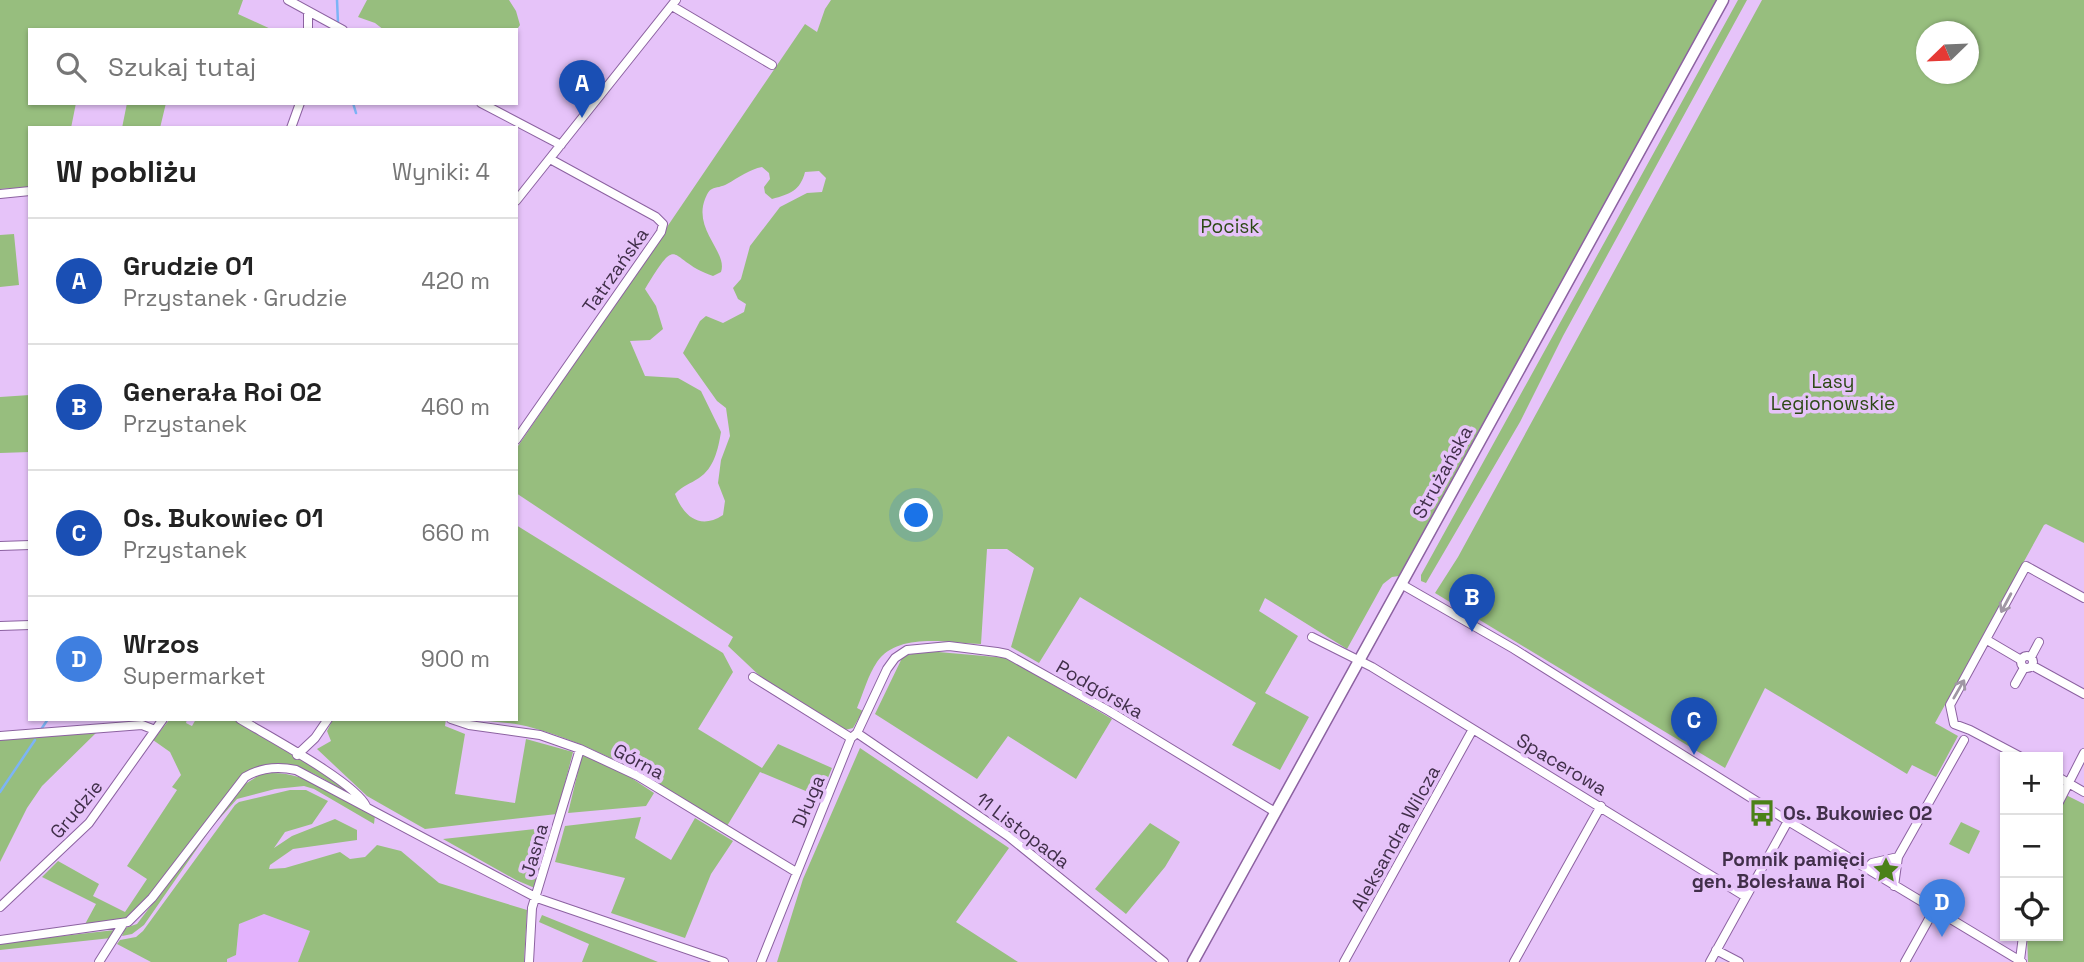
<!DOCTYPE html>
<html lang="pl">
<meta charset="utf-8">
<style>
:root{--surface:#fff;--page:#f2f2f2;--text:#222;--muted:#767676;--line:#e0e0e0;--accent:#4b8118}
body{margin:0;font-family:"Space Grotesk",sans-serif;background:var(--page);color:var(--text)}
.controls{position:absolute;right:21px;bottom:21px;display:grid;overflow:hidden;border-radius:0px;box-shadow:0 2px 5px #0004}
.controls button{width:63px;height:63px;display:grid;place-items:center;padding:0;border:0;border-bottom:2px solid var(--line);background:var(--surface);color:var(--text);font:35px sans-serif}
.compass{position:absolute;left:1916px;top:21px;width:63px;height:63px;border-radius:50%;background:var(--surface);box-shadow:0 2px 5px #0004;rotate:247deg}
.you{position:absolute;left:917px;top:516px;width:24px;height:24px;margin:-18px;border:5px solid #fff;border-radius:50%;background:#1a73e8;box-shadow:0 0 0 10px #1a73e833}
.badge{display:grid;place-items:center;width:46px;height:46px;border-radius:50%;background:var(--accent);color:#fff;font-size:23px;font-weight:700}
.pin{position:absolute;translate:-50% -58px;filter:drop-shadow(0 2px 4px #0008)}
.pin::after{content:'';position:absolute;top:37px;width:24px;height:21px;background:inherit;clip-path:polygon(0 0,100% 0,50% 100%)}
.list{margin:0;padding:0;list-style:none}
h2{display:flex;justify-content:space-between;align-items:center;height:91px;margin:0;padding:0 28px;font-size:30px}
h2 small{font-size:23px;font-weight:400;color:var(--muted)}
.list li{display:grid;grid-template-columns:46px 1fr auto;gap:21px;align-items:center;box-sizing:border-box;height:126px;padding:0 28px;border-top:2px solid var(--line)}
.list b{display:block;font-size:26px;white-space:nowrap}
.list p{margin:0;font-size:23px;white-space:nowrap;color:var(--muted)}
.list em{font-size:23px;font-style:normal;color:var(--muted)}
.icon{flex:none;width:38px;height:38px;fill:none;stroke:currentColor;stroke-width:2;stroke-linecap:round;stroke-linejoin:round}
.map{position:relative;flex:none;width:2084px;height:962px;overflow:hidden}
.search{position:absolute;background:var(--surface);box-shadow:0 2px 5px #0004;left:28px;top:28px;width:490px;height:77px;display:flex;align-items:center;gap:18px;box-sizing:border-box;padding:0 24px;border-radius:0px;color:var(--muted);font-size:26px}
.panel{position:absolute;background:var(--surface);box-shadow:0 2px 5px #0004;left:28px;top:126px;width:490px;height:595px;border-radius:0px}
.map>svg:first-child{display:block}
.built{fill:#e3b2fd}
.green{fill:#97be7e;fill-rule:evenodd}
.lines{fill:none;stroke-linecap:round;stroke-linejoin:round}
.stream{stroke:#7cb4f6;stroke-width:2.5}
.minor-casing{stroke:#8c62a1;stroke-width:10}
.major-casing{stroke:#8c62a1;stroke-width:13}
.minor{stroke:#fff;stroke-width:8}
.major{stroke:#fff;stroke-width:10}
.oneway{stroke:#a097a4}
.labels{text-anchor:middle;stroke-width:7;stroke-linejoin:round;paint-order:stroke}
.park-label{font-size:19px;fill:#2c4915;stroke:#e6c3f9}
.street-label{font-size:19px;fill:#412f4a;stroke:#e6c3f9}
.poi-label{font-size:19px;font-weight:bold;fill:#412f4a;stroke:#e6c3f9;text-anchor:start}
</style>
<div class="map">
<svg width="2084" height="962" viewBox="0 0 2084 962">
<rect width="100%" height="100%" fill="#e6c3f9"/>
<path class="built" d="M264,914L311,931L298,962H227V959L236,955L239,924Z"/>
<path class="green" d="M0,0H243L238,14L273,30H30V103H76L71,128H30V187L0,189Z
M367,0H509L516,11L520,25L516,31L384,30L375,23L358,17Z
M831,0H1718L1399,576L1392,577L1383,584L1347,649L1265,598L1259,611L1298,636L1265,693L1309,717L1280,770L1232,745L1256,703L1080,597L1039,663L1011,647L1034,568L1007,549H987L981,644C950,643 898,631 877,662C868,675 863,694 857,708L863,711L853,728L845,730L762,678L728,646L733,637L516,493V449L805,24L817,32L825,9ZM762,167L769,173L770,179L764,187L765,193L772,199C790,194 800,191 805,172L819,171L826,178L822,192L807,193L780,207L750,246L741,279L733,288L738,299L746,304L744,312L723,323L706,316L700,321L683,353L717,401L726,408L730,436L721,460L718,483L725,501L723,515C700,530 684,517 675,494C682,486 690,484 699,478C714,468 718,450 721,432L701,391L678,378L645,376L630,341L650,340L663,329L656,306L645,289C681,230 667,261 713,276L721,272C728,252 693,230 705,199C707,195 708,191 712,189C716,187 722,187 727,184C738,178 750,169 762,167Z
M1738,0H1747L1563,336L1520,422L1426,583L1421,581V575Z
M1762,0H2084V543L2046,524L2044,525L1935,723L1958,736L1936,777L1912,765L1907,774L1765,688L1725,768L1435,593L1458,557ZM1926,32H1968V74H1926Z
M127,103H166L160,128H122Z
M14,234L19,285L0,287V235Z
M30,395V452L0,453V397Z
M516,525L723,653L733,672L698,729L762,768L778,744L832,768L820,797L760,772L727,826C664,787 605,748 533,728C513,722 490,722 469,719H516Z
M927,651L1007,658L1112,719L1076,779L1008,736L977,779L875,714L903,656Z
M170,719H187L186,723L192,726L196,719H233L341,784L353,796C316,775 282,748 241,776L136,913L121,921L84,926L96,904L42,877L58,861L99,884L93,896L125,912L147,879L127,866L177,790L172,787L181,775L170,752L153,740Z
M333,719H446L445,726L465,734L455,794L515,803L526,739L573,752L557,814L425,829L367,796L317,749L331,741L327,731Z
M98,731L42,786L27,808L0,862V739Z
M860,748L1009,848L956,922L1018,962H777L803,879Z
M582,755L624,773L654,793L646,806L568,813Z
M272,773C310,773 343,798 375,815L374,824L314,789L304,786L275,789L237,799L212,827L144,925L132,934L122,936L125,928L137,924L242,786L261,774Z
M290,790H306L328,801L312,824L285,832L274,848L292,836L335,819L357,830V840L293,849L270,865L269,869L285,868L340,852L350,859L365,857L377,845L401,851L439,883L527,910L524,962H298L310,931L264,914L239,924L236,955L227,959V962H151L117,944L120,940L136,937L143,931L235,805L239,802Z
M2066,795L2084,804V962H2028L2027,936H2058V812Z
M641,817L635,838L671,860L695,818L733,841L711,874L685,938L611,913L625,878L555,862L565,826Z
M1961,822L1980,831L1969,854L1949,844Z
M1150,823L1180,842L1165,867L1126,914L1095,889Z
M553,827L537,889L516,880L443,839Z
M542,915L658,962H582L589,944L539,922Z
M115,930L111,938L0,950V943Z"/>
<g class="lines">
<path class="stream" d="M337,0L338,23
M353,103L356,113
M42,728L48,719
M0,792L35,740"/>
<defs>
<path id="minor" d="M288,0L343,30
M672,6L772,65
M308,11V30
M481,103L561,145
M291,128L300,103
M0,194L30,191
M516,201L676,0
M516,440L661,232L663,224L656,217L550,159
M0,546L30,545
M1401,584L1514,649L1788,821L2022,962
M0,626L30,625
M1312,637L1372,667L1746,897
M1987,640L2021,660
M2021 662a6 6 0 1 1 12 0a6 6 0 1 1-12 0Z
M2031,657L2039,642
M2033,666L2084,694
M753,677L851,738
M2015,684L2024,668
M240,719C266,735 355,782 366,806
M451,719L469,725L540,735L580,749L638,776L796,872
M857,733L1008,836L1164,962
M0,736L142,725L155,730
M297,755L315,738L328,719
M2021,757L1970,730L1954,724L1950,705L2026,566L2084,598
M2058,777L2084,792
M2058,804L2084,753
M1866,869L1872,863L1898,857
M1894,886L1898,857L1964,740
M0,907L89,823L163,719
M0,940L128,922L152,898L245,777C260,768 278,766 296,770L537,898L724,962
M1716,950L1739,962
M2020,960L2023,936
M99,962L123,924
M529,962L532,908L580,749
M761,962L851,738L857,733L887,669L895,658L907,650L949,646L997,652L1007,654L1109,711L1275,812
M1344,962L1473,729
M1514,962L1601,806
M1710,962L1788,821
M1905,962L1934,910"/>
<path id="major" d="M1193,962L1723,0"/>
</defs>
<use href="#minor" class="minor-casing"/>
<use href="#major" class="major-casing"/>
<use href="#minor" class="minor"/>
<use href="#major" class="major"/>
</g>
<defs><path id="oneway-shaft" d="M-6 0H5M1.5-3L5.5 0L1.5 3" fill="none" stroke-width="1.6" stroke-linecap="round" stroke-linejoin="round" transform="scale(1.75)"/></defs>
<g class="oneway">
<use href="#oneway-shaft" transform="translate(2006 603) rotate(118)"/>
<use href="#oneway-shaft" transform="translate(1959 689) rotate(-60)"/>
</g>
<defs>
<symbol id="bus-bare" viewBox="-9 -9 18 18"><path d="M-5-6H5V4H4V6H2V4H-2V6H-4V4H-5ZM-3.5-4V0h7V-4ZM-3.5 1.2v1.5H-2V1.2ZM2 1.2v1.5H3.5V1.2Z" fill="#4b8118" stroke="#e6c3f9" stroke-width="2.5" paint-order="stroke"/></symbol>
<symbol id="sight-bare" viewBox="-9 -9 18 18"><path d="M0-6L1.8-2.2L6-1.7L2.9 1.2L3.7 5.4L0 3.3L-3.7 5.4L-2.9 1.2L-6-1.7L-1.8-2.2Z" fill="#4b8118" stroke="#e6c3f9" stroke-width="2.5" paint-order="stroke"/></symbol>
</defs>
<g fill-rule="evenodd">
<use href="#bus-bare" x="1743" y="794" width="38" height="38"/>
<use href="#sight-bare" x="1867" y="851" width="38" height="38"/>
</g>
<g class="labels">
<g class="park-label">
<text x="1230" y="233">Pocisk</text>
<text x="1833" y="388">Lasy<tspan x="1833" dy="22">Legionowskie</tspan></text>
</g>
<g class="street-label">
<text transform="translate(615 270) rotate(-55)" y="7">Tatrzańska</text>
<text transform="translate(1442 472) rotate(-61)" y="7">Strużańska</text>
<text transform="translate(1100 689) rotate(30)" y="7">Podgórska</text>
<text transform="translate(639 761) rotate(28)" y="7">Górna</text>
<text transform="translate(1562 764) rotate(31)" y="7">Spacerowa</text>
<text transform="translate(808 801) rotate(-67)" y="7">Długa</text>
<text transform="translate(76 809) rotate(-50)" y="7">Grudzie</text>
<text transform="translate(1023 830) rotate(37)" y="7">11 Listopada</text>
<text transform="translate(1395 838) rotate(-61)" y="7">Aleksandra Wilcza</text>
<text transform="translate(534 850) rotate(-74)" y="7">Jasna</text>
</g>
<g class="poi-label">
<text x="1783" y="820">Os. Bukowiec 02</text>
<text x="1865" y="866" text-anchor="end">Pomnik pamięci<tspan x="1865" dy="22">gen. Bolesława Roi</tspan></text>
</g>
</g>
</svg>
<div class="controls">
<button>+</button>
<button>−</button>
<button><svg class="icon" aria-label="locate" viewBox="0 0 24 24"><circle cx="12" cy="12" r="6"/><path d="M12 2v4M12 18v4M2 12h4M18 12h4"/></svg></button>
</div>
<svg class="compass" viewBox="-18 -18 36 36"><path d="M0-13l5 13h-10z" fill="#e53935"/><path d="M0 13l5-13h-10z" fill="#767676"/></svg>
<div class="you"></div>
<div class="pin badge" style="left:582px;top:118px;background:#1a4fb4">A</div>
<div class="pin badge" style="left:1472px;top:632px;background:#1a4fb4">B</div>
<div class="pin badge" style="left:1694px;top:755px;background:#1a4fb4">C</div>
<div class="pin badge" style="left:1942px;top:937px;background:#3f7fe0">D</div>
<div class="search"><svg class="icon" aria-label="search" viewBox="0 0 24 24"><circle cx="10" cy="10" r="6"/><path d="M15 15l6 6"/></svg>Szukaj tutaj</div>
<section class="panel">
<h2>W pobliżu<small>Wyniki: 4</small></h2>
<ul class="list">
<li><span class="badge" style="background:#1a4fb4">A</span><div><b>Grudzie 01</b><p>Przystanek · Grudzie</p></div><em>420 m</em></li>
<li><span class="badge" style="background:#1a4fb4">B</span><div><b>Generała Roi 02</b><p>Przystanek</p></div><em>460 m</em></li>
<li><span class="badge" style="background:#1a4fb4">C</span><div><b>Os. Bukowiec 01</b><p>Przystanek</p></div><em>660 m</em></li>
<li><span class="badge" style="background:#3f7fe0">D</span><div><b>Wrzos</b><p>Supermarket</p></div><em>900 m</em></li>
</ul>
</section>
</div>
